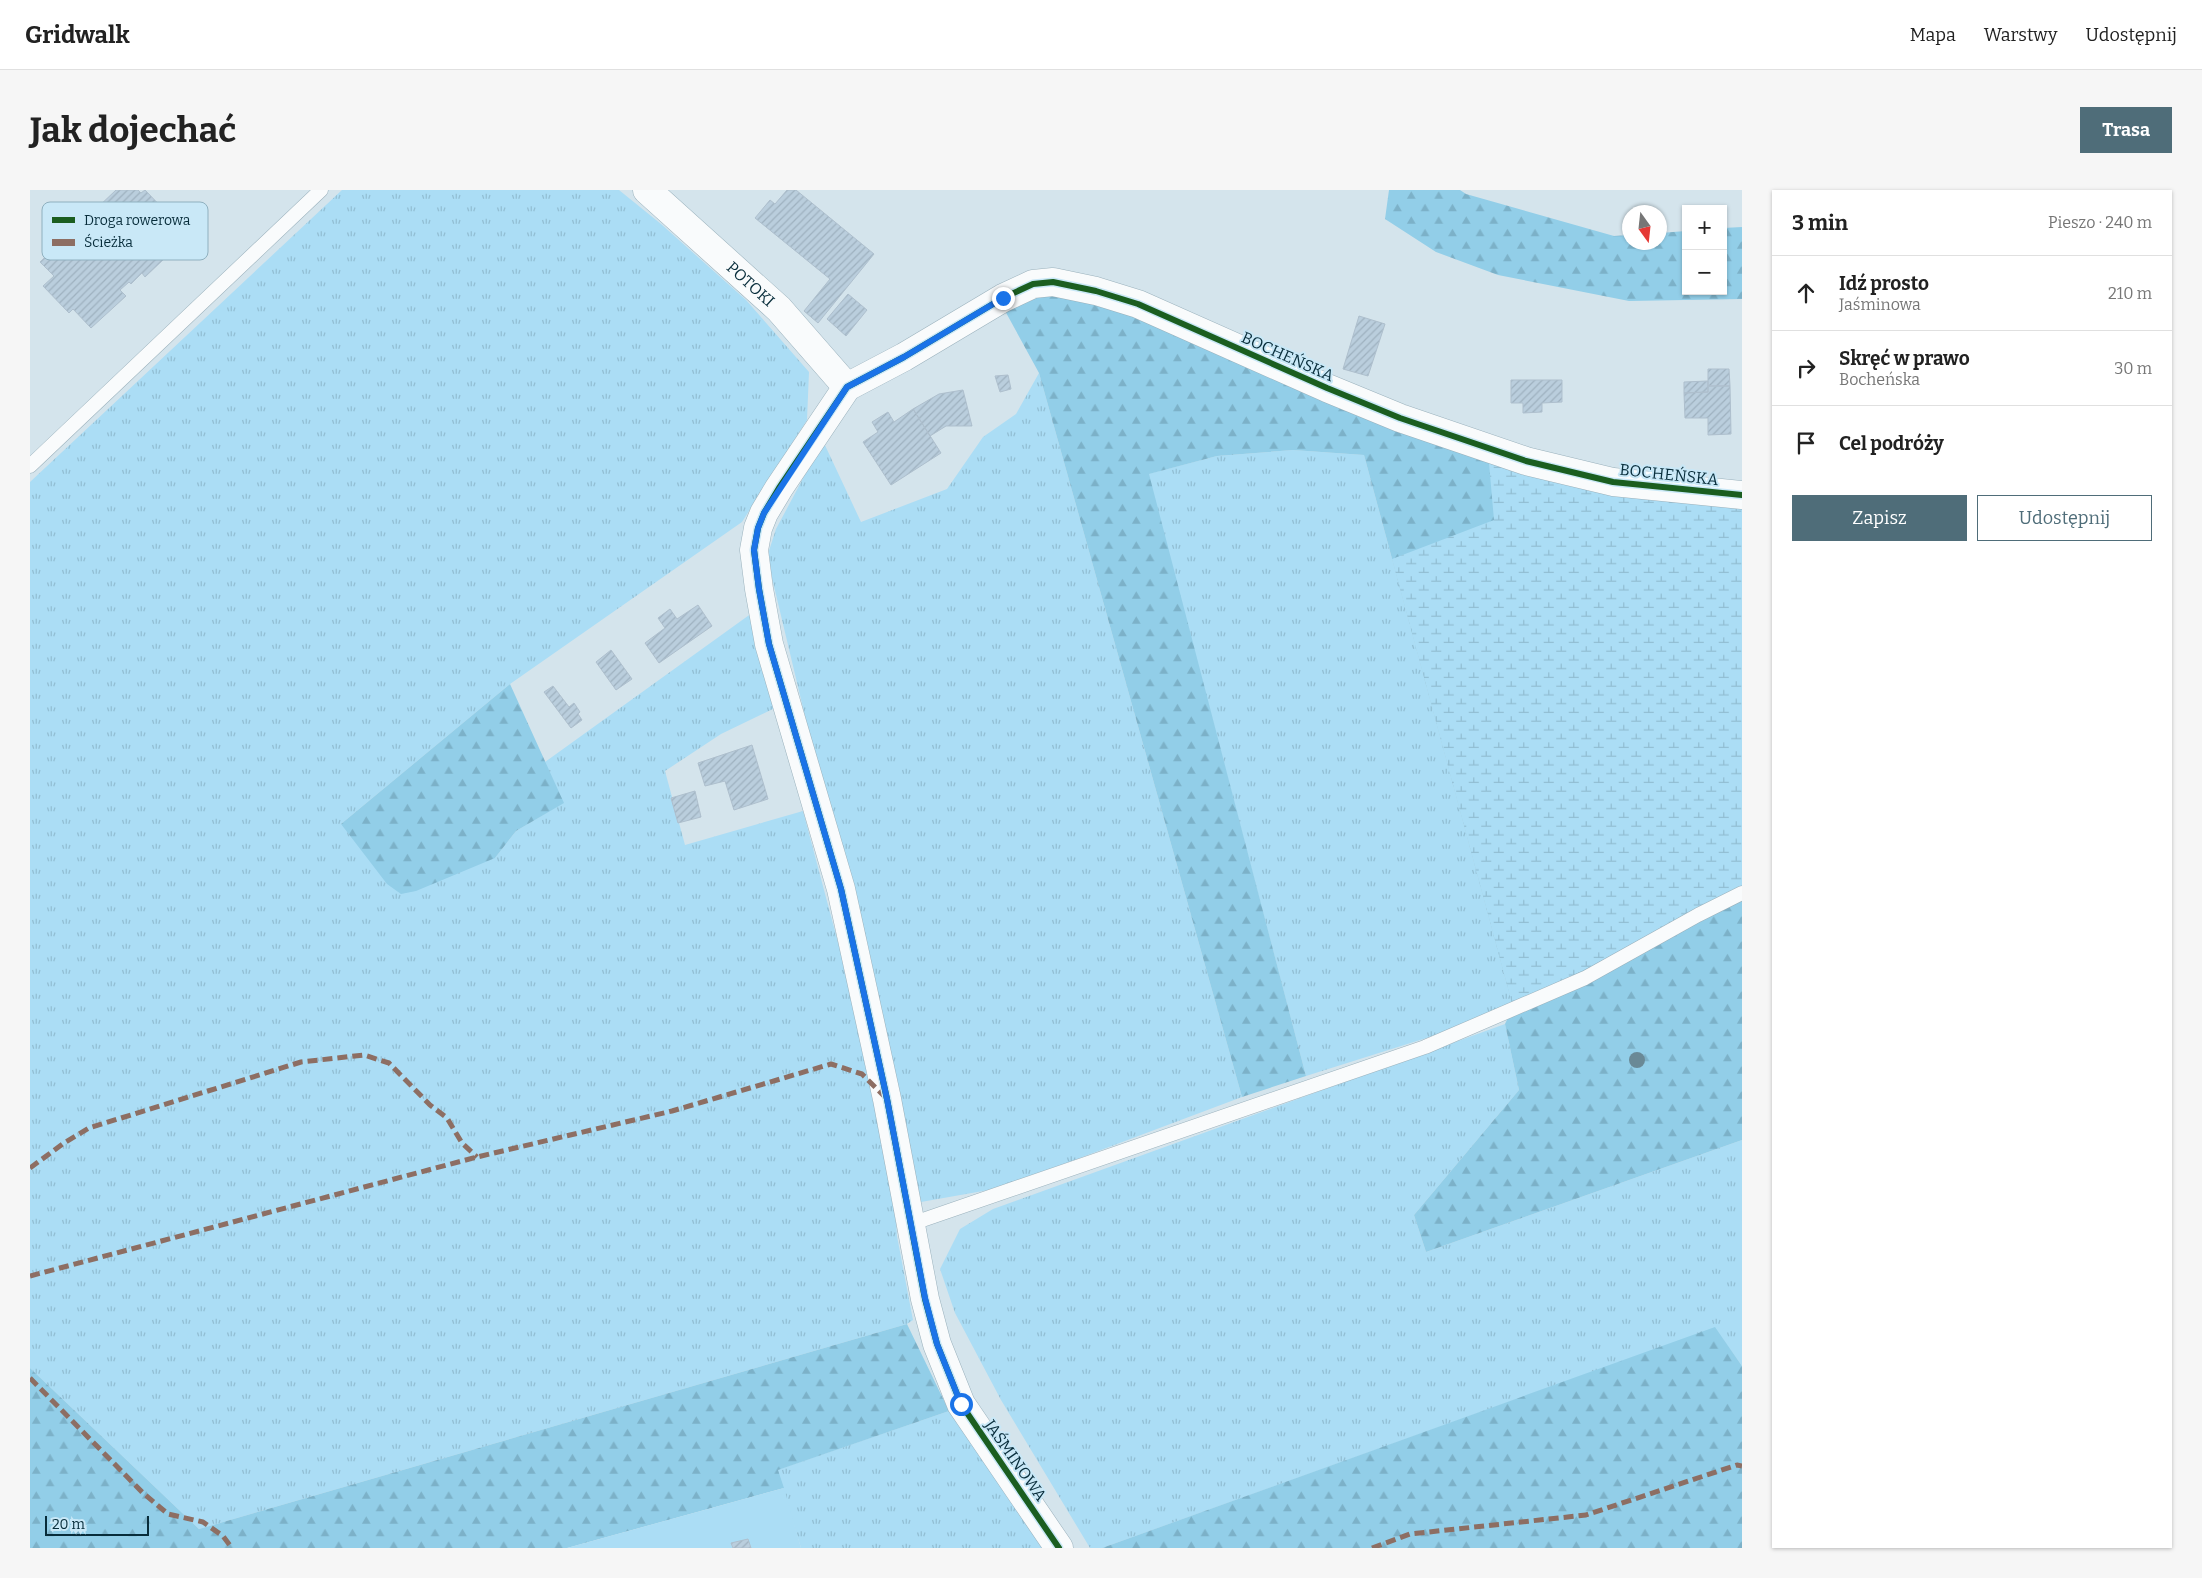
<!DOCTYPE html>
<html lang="pl">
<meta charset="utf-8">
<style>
:root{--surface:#fff;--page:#f6f6f6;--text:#222;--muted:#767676;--line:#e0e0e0;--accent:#4f6d79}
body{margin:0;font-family:Bitter,serif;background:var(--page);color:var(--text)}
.controls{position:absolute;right:15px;top:15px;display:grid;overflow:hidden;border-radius:0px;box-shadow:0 1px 4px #0004}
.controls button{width:45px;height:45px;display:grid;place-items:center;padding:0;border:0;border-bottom:1px solid var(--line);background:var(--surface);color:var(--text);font:25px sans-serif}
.compass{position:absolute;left:1592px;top:15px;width:45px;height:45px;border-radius:50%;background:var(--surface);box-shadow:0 1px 4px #0004;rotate:165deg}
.scale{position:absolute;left:15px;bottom:12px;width:104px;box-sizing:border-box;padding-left:5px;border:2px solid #082d3b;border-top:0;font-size:14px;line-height:18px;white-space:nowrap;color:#082d3b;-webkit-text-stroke:4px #c9e8f7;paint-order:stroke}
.stop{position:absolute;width:15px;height:15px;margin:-11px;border:4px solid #1a73e8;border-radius:50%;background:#fff}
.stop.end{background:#1a73e8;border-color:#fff;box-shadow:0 1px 5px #0008}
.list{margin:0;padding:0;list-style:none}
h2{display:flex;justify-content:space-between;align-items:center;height:65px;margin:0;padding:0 20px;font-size:21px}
h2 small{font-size:16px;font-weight:400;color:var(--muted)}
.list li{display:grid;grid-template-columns:32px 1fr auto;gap:15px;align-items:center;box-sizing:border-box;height:75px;padding:0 20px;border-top:1px solid var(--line)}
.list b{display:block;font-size:19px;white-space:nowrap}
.list p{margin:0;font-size:16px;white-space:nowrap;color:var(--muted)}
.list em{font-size:16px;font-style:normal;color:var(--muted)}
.actions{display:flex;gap:10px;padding:15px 20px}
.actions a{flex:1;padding:11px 0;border:1px solid var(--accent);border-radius:0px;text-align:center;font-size:18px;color:var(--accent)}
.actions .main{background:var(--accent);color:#fff}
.icon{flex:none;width:28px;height:28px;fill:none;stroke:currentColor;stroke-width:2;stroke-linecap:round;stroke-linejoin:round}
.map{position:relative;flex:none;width:1712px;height:1358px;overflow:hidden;border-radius:0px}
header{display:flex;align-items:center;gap:30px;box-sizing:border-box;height:70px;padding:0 25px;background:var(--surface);border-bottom:1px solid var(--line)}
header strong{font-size:24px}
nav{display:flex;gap:28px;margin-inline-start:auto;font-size:18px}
.intro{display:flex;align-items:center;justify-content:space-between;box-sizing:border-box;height:120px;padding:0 30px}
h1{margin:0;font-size:35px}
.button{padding:12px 22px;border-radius:0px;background:var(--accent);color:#fff;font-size:18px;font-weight:700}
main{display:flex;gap:30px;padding:0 30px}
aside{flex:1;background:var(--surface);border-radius:0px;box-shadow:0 1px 4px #0004}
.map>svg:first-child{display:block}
.grass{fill:url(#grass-tufts)}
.forest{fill:url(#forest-firs)}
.wetland{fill:url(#wetland-marsh)}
.garden{fill:#abddf5}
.building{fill:url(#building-hatch);stroke:#aebfcd}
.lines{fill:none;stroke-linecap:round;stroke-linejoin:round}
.service-casing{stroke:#9ab1bc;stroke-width:15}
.minor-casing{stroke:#9ab1bc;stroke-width:29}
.service{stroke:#f9fbfc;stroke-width:14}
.minor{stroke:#f9fbfc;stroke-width:28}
.quiet{stroke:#8d6e63;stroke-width:5;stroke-dasharray:10 5;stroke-linecap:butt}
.cycleway-casing{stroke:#c9e8f7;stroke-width:9}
.cycleway{stroke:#1b5e20;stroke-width:6}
.tree{fill:#6a8996}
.route{stroke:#1a73e8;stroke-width:6}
.labels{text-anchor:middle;stroke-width:4;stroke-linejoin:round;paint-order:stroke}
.street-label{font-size:16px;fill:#082d3b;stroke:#c9e8f7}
.key{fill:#c9e8f7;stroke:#8fb0bf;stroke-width:1}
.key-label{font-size:14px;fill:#082d3b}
</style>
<header>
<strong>Gridwalk</strong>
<nav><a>Mapa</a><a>Warstwy</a><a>Udostępnij</a></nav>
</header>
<div class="intro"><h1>Jak dojechać</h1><a class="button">Trasa</a></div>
<main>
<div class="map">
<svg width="1712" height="1358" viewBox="0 0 1712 1358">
<defs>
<pattern id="grass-tufts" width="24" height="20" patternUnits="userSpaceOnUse" patternTransform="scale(1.25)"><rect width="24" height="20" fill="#abddf5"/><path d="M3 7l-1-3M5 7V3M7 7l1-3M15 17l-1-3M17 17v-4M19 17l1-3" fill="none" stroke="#92bed3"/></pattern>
<pattern id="forest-firs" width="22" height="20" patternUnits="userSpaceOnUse" patternTransform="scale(1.25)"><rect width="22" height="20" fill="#92cee8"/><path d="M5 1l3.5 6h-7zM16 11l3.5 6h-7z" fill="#7cb1c8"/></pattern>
<pattern id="wetland-marsh" width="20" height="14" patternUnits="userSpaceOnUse" patternTransform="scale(1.25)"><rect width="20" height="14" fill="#abddf5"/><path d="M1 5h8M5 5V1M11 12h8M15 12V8" fill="none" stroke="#92bed3"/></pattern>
<pattern id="building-hatch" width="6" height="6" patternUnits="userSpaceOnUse" patternTransform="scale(1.25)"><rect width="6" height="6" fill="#bacedd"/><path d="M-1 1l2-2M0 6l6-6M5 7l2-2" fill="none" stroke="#9eb1bf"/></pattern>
</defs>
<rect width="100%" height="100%" fill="#d4e4ec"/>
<path class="grass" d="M312,0H589L631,34L716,110L779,182L777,230L712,332L480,494L311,634L465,668L486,641L533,613L515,572L722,423L745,518L691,544L635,581L655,655L773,621L835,854L864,1005L867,1046L883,1130L877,1134L169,1339L0,1178V292Z
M1009,183L1212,907L970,998L891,1012L737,367L746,339L793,251L831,332L917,299L953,247L986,224Z
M1263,260L1334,265L1483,817L1444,833L1276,886L1118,284L1187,266Z
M1475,834L1489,900L1384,1025L1396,1062L1712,950V1176L1685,1138L1072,1358H1060L971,1210L925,1123L910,1079L930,1039L963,1019Z
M919,1221L951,1262L1015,1358H771L747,1280Z"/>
<path class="forest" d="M1359,0H1430L1436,4L1584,46L1599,45L1600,52H1630V43L1656,41V101H1693V38L1712,37V109L1599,111L1468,85L1406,62L1355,29Z
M1009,102L1083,113L1459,273L1657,309L1712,316V950L1396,1062L1384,1025L1489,900L1475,834L1483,817L1334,265L1263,260L1187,266L1119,284L1276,886L1212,907L1009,183L974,119Z
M480,494L534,613L486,641L465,668L386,701L371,704L357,694L311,634Z
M877,1134L919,1221L748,1280L754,1298L537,1358H0V1178L169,1339Z
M1685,1137L1712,1176V1358H1072Z"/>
<path class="wetland" d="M1459,273L1657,309L1712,316V697L1483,817L1362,369L1464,330Z"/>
<path class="garden" d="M754,1298L771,1358H537Z"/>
<path class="building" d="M86,0H108L111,3L115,0L140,26L137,30L155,49L115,87L112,83L101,94L99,92L90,100L96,106L61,138L43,119L39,123L13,96L24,86L10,72Z
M757,0H766L844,64L788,133L774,121L800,89L725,28L740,10L745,14Z
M818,104L837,120L816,146L797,129Z
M1329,126L1355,134L1338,186L1313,179Z
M1678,179H1699L1700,196H1678Z
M978,185L981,199L970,202L965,186Z
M1481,190H1532V212L1512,213V222L1493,223V213H1481Z
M1678,191V202L1654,203V192Z
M1678,196H1700L1701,244L1678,245V228H1655L1654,203L1678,202Z
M933,200L942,236H916L900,246L883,219L909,204Z
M883,219L911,263L861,295L833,252L848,242L842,232L858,222L864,232Z
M668,415L682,436L629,473L615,453L635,438L628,428L640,419L647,429Z
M581,460L602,489L586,500L566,472Z
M523,496L539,517L544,513L550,522L548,524L552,530L541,538L514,502Z
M722,555L738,609L704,620L695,591L675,596L668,573Z
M665,601L671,627L648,633L641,608Z
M718,1349L721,1358H703L701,1353Z"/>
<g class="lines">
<defs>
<path id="service" d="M0,276L291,0
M881,1034L1395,857L1555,788L1668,725L1712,703"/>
<g id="minor">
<path id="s1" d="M617,0L749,119L817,197"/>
<path d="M1029,1358L931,1214L907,1154L895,1109L857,909L811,699L739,454L729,399L724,360L728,338L734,323L749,298L817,197L874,167L973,108L1003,94L1023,92L1066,101L1108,114L1297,198L1370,228L1496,271L1583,292L1712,305"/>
</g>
</defs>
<use href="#service" class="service-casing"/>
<use href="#minor" class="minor-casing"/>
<use href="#service" class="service"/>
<use href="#minor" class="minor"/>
<path class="quiet" d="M0,978L34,953L59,938L271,872L334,865L359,873L400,915L417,928L432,953L447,967
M0,1086L447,967L642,921L801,874L832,884L855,907
M0,1188L113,1303L138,1324L173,1332L193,1346L202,1358
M1342,1358L1380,1344L1556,1325L1707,1275L1712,1276"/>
<defs>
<path id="cycleway" d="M1029,1358L931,1214L907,1154L895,1109L857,909L811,699L739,454L729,399L724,360L728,338L734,323L749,298L817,197L874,167L973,108L1003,94L1023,92L1066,101L1108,114L1297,198L1370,228L1496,271L1583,292L1712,305"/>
</defs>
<use href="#cycleway" class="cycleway-casing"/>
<use href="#cycleway" class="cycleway"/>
</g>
<circle class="tree" cx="1607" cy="870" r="8"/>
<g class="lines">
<path class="route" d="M931,1214L907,1154L895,1108L857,909L811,699L739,454L729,399L724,360L728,338L734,323L817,197L874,167L973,108"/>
</g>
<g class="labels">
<g class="street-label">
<text dy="6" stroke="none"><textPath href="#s1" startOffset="140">POTOKI</textPath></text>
<text transform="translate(1258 166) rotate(24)" y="6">BOCHEŃSKA</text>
<text transform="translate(1639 284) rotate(6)" y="6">BOCHEŃSKA</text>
<text transform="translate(986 1270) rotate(55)" y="6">JAŚMINOWA</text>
</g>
</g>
<rect x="12" y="12" width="166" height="58" rx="8" class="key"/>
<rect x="22" y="27" width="23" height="6" fill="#1b5e20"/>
<rect x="22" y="49" width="23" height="7" fill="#8d6e63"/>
<g class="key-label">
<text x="54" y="35">Droga rowerowa</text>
<text x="54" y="57">Ścieżka</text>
</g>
</svg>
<div class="controls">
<button>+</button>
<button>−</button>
</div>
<svg class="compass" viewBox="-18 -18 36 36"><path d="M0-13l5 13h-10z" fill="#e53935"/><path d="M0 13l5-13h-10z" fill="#767676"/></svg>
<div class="scale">20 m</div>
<div class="stop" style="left:931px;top:1214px"></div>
<div class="stop end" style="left:973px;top:108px"></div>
</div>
<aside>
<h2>3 min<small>Pieszo · 240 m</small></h2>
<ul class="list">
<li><svg class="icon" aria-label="ahead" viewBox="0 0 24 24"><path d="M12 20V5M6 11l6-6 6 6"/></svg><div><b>Idź prosto</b><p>Jaśminowa</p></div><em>210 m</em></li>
<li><svg class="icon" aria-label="right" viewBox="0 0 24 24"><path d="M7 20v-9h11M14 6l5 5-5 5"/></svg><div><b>Skręć w prawo</b><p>Bocheńska</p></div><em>30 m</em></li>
<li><svg class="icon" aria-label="arrive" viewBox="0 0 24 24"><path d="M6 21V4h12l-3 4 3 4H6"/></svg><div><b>Cel podróży</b></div></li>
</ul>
<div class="actions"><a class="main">Zapisz</a><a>Udostępnij</a></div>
</aside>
</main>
